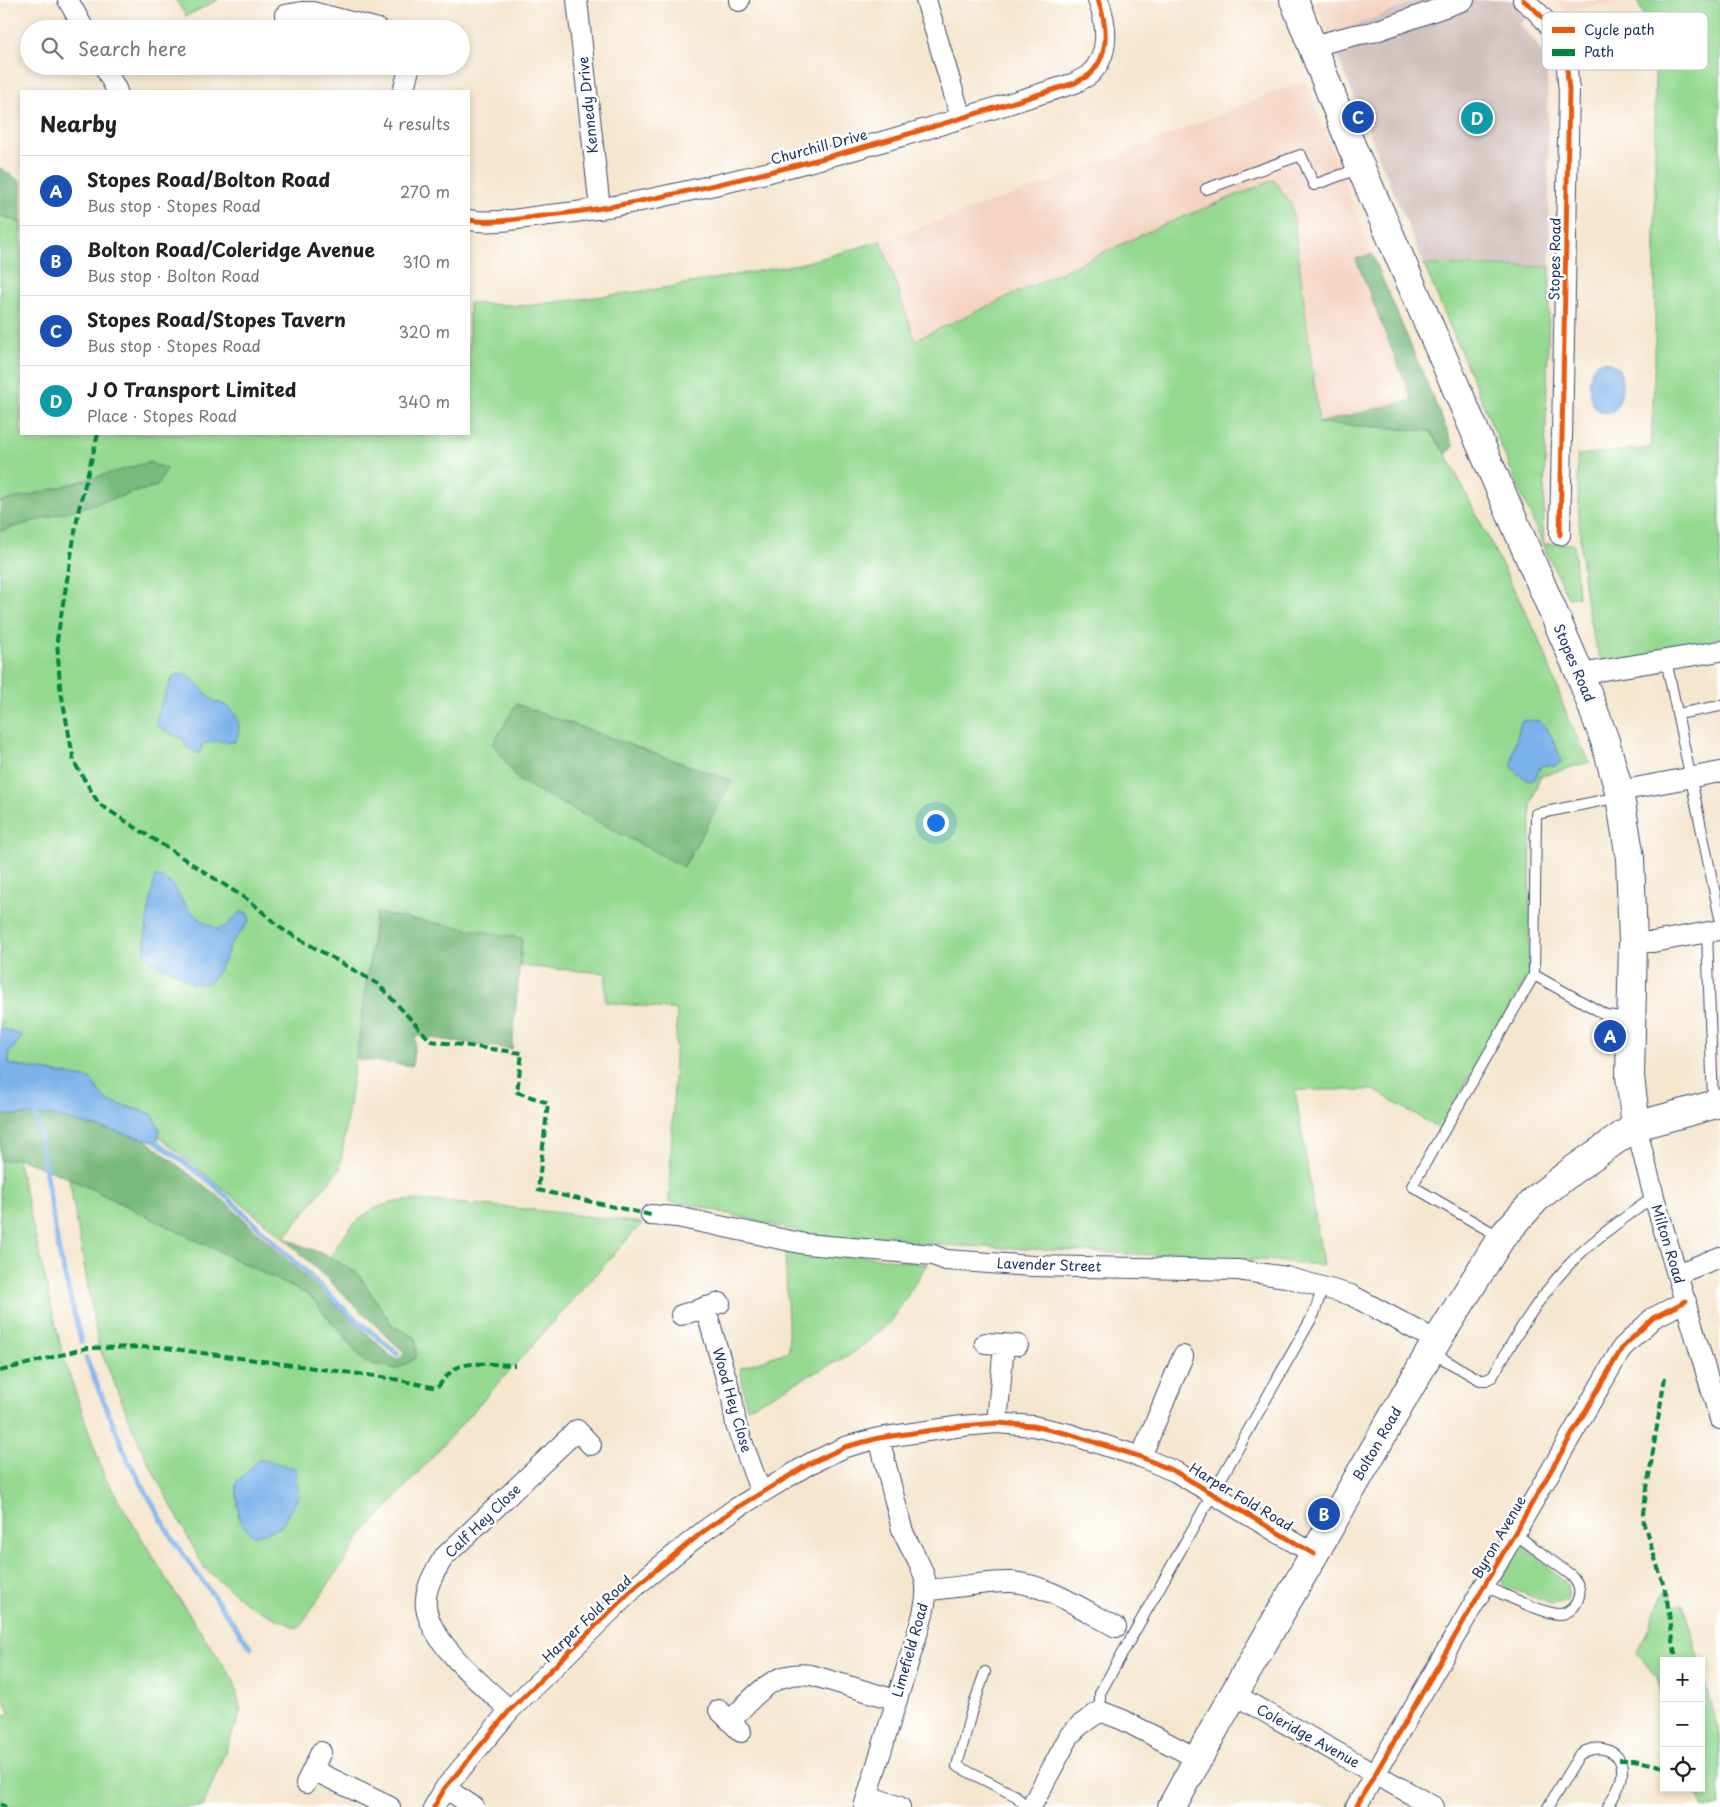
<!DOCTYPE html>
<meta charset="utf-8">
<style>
:root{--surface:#fff;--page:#f6f6f6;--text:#222;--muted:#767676;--line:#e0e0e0;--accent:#c8321e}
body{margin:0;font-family:"Playpen Sans",sans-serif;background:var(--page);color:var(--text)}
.controls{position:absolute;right:15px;bottom:15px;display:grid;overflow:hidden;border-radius:0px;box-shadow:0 2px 8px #0003}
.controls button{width:45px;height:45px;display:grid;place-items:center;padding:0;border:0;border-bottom:1px solid var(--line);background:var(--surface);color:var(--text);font:25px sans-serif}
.you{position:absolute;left:935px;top:822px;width:18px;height:18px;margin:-12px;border:4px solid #fff;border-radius:50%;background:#1a73e8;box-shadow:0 0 0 8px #1a73e833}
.badge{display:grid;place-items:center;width:32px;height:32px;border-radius:50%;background:var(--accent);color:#fff;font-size:16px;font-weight:700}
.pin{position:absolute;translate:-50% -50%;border:2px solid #fff;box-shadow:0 1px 5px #0006}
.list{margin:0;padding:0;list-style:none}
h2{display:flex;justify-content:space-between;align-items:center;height:65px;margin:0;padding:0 20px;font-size:21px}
h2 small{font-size:16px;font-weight:400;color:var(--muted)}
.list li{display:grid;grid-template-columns:32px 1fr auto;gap:15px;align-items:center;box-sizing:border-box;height:70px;padding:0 20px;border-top:1px solid var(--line)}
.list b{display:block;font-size:19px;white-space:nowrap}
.list p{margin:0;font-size:16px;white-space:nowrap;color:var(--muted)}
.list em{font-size:16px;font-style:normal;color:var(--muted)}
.icon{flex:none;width:28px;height:28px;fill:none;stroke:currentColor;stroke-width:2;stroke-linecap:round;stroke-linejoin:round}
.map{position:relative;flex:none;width:1720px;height:1807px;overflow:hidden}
.search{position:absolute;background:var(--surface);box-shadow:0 2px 8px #0003;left:20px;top:20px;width:450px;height:55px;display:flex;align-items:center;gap:12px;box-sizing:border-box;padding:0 18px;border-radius:28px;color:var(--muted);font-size:19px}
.panel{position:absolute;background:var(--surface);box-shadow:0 2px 8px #0003;left:20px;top:90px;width:450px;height:345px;border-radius:0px}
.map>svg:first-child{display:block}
.built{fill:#f4d3c0}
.industrial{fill:#d0c0bc}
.green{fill:#95d991;stroke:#588478}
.forest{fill:#78b97b;stroke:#4a746c}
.water{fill:#7bb2ea;stroke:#4b70a4}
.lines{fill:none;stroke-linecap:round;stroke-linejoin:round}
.stream{stroke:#7bb2ea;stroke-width:5}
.lane-casing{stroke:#3c4a6f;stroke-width:12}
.street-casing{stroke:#3c4a6f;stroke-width:22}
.primary-casing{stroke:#3c4a6f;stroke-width:30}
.lane{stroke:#fff;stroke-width:10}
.street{stroke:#fff;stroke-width:20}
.primary{stroke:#fff;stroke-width:28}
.quiet{stroke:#00873e;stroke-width:4;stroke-dasharray:8 4;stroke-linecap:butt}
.cycleway-casing{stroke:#fff;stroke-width:8}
.cycleway{stroke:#e8590c;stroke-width:5}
.labels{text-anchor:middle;stroke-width:5;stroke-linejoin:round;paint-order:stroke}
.street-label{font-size:14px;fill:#1b2f5e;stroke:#fff}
.key{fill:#fff;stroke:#bbc1cf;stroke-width:1}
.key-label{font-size:14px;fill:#1b2f5e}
</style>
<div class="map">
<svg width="1720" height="1807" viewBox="0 0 1720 1807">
<rect width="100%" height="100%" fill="#fff"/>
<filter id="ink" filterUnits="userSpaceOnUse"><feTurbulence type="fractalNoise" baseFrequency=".02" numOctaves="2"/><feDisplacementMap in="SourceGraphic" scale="10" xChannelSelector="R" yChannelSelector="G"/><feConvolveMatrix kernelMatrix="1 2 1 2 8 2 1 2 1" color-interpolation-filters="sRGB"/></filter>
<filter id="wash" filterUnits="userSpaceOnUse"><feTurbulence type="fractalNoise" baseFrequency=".0096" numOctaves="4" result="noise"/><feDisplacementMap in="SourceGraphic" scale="20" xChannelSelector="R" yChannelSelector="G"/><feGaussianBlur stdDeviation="1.12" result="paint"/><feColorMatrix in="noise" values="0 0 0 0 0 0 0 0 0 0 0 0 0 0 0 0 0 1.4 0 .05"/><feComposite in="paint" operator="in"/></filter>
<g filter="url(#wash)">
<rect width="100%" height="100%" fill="#f5e6ce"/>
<path class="built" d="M1314,0H1419L1329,36Z
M1556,0H1624L1566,12Z
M1305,80L1372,254L1356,259L1412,401L1318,423L1292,205L1156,228L915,340L881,241L1067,176Z"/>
<path class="industrial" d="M1419,0H1538L1520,25L1533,39L1542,53L1547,66L1550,267L1424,265L1329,36Z"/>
<path class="green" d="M176,0H218L186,16Z
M1637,0H1720V646L1604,667C1599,654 1593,641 1591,627C1579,570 1579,513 1577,455L1651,448L1655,356V70L1654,38Z
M1274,180L1292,205L1319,423L1430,431L1446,454L1541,643L1569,721L1590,762L1540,776L1531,805L1529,974L1439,1129L1374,1090H1295L1323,1265L1262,1260L943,1245L813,1235L689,1204L669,1202L677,1010L605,1002L606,973L520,966L522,939L376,913L340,1168L284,1238L158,1136L160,1130L149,1113L107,1101L90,1079L9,1064V1053L22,1036L0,1028V531L157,486L39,493L0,502V215L21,223V434H469V303L526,306L651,290L804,263L881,241L915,340L1156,228Z
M1424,265L1550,267L1543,544H1574L1578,597L1568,598L1543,545Z
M17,1158L63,1356L104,1476L175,1593L234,1681L241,1712L203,1807H0V1718L10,1713L0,1689V1161Z
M69,1178L310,1296L366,1363L396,1369L416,1338L393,1326L358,1274L330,1257C343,1237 353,1219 376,1208C404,1195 438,1202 467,1204C526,1208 584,1216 642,1223L362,1535L298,1629L250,1606L204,1568L142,1450L98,1344Z
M785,1246L927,1264L891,1322L855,1352L747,1408L740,1368L789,1351Z
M1522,1543L1567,1585L1568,1594L1565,1601L1551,1604L1510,1588L1508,1591C1501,1584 1500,1578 1503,1569L1507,1571L1513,1557L1510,1555L1515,1545Z
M1669,1591L1674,1606L1684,1604L1699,1661H1664V1705L1657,1677L1637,1654L1663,1593Z
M1701,1669L1720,1738V1784H1718L1720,1805L1702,1807L1700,1797L1685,1788H1701Z"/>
<path class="forest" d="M0,168L21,182V223L0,215Z
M1372,254L1454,447L1446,454L1430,431L1318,423L1412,400L1356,259Z
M149,462L167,469L157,486L0,531V502L39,493Z
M516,704L732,781L684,867L519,781L493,744Z
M376,913L522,938L512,1049L416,1036L412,1066L357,1059Z
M0,1115H49L144,1139L224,1201L392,1357L400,1359L405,1353L284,1238L330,1257L358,1274L393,1326L416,1338V1358L397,1369L366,1363L310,1296L69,1178L17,1158L0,1161Z"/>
<path class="water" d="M1603,361C1608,362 1616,364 1619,370C1625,380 1622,413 1607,413C1588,412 1587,384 1592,371C1593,366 1598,363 1603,361Z
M186,674C196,681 202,690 211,699C215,702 220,703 225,705C240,713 242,729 235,742L217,741L203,744L199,754L186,747L183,739L167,732L156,725L160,706L174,675Z
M1521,721C1526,721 1533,720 1538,721C1548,723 1559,752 1561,762L1555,766L1545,765L1541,766L1535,779C1525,782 1518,774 1512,767L1513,752Z
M155,876C172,880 174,888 183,902C191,913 204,923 217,929L226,926L240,912L247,913L250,920L230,945L225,959L212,980L203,984L191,983L171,969L156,965L145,954C144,928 151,902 155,876Z
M0,1028L23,1036L9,1053V1064L90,1079L107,1101L152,1114L160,1130L157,1142L49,1115H0Z
M259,1459L295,1468L299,1496L280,1528L253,1536L239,1520L236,1483Z"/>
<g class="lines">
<path class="stream" d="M36,1115L59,1252L81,1341
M157,1142L213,1184L352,1316L398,1354
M86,1358L128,1460L173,1540L251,1648"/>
</g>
</g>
<g filter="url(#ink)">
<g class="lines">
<defs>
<path id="lane" d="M1206,189L1301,155L1314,185L1360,168
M1666,660L1720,918
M1678,714L1720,706
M1707,932L1713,1103
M1534,975L1606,1015L1630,1018
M1500,1237L1412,1186L1534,975L1536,814L1619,797
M1431,1352L1480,1380H1486L1492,1377C1514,1339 1535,1302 1565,1269C1590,1241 1623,1219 1654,1197
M1484,1586C1500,1592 1547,1616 1561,1614C1569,1613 1576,1606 1578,1599C1582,1589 1577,1582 1571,1575L1514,1533
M985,1672L971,1713L957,1766L1016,1796L1026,1807
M1100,1711V1693L1314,1314L1323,1286
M1548,1807L1579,1755C1596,1742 1625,1749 1622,1775C1621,1786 1613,1797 1608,1807"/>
<path id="street" d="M68,0L84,29
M577,0L600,209
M739,0V1
M926,0L961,118
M1523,0C1542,14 1558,34 1565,57C1568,67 1567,79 1569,89L1560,535
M285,15L302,12H312L378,29
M1312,46L1355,35L1373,32L1464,0
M104,66L117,91
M403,91L410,66
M469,220C494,225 533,216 559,214C613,208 666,196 719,184C839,157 957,120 1075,83C1079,80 1085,78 1089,75C1111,55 1107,24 1098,0
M1580,674L1720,651
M1619,791L1720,772
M1633,942H1653L1720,930
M1636,1126L1654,1197L1720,1419
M651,1215L677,1217L805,1244L933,1255L946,1260L1033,1266L1238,1270L1286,1277L1351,1295L1437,1341
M1677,1274L1720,1257
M705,1307L732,1398L736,1425L761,1493
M681,1315L720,1303
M985,1343L1018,1345
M997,1423L1004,1344
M1141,1457L1183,1356
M926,1590C954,1589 983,1581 1011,1582C1047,1584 1085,1611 1116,1627
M1235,1695L1434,1807
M510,1710C484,1687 430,1642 426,1607C424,1588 435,1571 444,1557L577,1430L591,1445
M719,1710L741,1732
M730,1721C754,1697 773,1669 811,1675L896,1700
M313,1770L390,1807
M306,1783L321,1752
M445,1788L474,1807
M869,1796L900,1807
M434,1807L445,1788L510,1710L637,1585L704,1531L735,1509L809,1464L845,1447L879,1438L906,1434L962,1426L997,1423L1033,1426L1069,1434L1141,1457L1176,1472L1314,1554
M864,1807L922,1618C925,1605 928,1592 925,1579C921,1562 908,1546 902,1529L879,1438
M1031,1807L1070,1735L1079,1726L1100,1711L1123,1720L1198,1759
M1356,1807L1622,1348L1653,1318L1686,1301"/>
<path id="primary" d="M1294,0L1351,145L1580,674L1605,741L1619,791L1630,858L1633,942L1630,1077L1636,1126
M1172,1807L1218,1722L1430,1352L1501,1238L1536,1199L1573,1170L1636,1126L1720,1103"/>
</defs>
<use href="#lane" class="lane-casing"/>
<use href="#street" class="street-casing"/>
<use href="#primary" class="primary-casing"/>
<use href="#lane" class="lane"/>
<use href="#street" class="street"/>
<use href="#primary" class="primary"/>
<path class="quiet" d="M98,434L79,508L57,640L60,686L74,762L99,804L251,902L282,929L378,984L431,1041L522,1053L517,1092L548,1103L538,1190L651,1215
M0,1371L87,1348L158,1347L389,1378L437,1388C442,1382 447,1375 453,1370C465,1360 499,1365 515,1365
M1665,1377L1643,1513L1644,1524L1666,1593L1676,1661
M1701,1743V1748
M1619,1760H1634L1664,1767
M0,1804L6,1807"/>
<defs>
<path id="cycleway" d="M1523,0C1542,14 1558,34 1565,57C1568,67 1567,79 1569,89L1560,535
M469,220C494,225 533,216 559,214C613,208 666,196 719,184C839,157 957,120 1075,83C1079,80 1085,78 1089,75C1111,55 1107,24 1098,0
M434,1807L445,1788L510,1710L637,1585L704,1531L735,1509L809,1464L845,1447L879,1438L906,1434L962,1426L997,1423L1033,1426L1069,1434L1141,1457L1176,1472L1314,1554
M1356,1807L1622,1348L1653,1318L1686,1301"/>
</defs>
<use href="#cycleway" class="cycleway-casing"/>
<use href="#cycleway" class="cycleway"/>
</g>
</g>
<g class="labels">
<g class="street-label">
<text transform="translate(588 105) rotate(-96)" y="5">Kennedy Drive</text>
<text transform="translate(819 147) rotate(-15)" y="5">Churchill Drive</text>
<text transform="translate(1555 259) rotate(-89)" y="5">Stopes Road</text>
<text transform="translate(1574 663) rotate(67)" y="5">Stopes Road</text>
<text transform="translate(1668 1244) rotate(73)" y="5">Milton Road</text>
<text transform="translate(1049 1265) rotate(2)" y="5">Lavender Street</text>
<text transform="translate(732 1400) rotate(74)" y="5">Wood Hey Close</text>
<text transform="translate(1377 1444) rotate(-60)" y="5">Bolton Road</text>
<text transform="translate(1241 1497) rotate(31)" y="5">Harper Fold Road</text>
<text transform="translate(483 1521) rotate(-44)" y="5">Calf Hey Close</text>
<text transform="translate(1499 1537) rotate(-60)" y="5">Byron Avenue</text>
<text transform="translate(587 1619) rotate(-44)" y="5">Harper Fold Road</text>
<text transform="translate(910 1650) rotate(-74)" y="5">Limefield Road</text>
<text transform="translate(1308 1736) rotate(29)" y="5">Coleridge Avenue</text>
</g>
</g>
<rect x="1542" y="12" width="166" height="58" rx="8" class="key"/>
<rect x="1552" y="27" width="23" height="6" fill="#e8590c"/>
<rect x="1552" y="49" width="23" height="7" fill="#00873e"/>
<g class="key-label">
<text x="1584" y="35">Cycle path</text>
<text x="1584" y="57">Path</text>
</g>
</svg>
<div class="controls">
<button>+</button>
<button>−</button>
<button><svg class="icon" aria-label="locate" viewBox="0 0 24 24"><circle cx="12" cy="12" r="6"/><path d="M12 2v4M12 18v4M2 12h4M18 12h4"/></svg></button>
</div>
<div class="you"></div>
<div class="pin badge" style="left:1610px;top:1036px;background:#1a4fb4">A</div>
<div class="pin badge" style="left:1324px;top:1514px;background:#1a4fb4">B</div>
<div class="pin badge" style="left:1358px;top:117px;background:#1a4fb4">C</div>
<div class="pin badge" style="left:1477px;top:118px;background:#0f9aa8">D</div>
<div class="search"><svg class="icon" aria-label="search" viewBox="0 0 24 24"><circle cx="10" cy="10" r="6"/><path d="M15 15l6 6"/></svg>Search here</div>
<section class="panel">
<h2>Nearby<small>4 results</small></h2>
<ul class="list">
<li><span class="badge" style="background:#1a4fb4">A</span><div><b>Stopes Road/Bolton Road</b><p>Bus stop · Stopes Road</p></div><em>270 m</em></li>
<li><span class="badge" style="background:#1a4fb4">B</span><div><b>Bolton Road/Coleridge Avenue</b><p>Bus stop · Bolton Road</p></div><em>310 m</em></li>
<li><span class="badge" style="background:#1a4fb4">C</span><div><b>Stopes Road/Stopes Tavern</b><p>Bus stop · Stopes Road</p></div><em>320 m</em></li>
<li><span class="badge" style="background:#0f9aa8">D</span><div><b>J O Transport Limited</b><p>Place · Stopes Road</p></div><em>340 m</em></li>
</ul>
</section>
</div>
